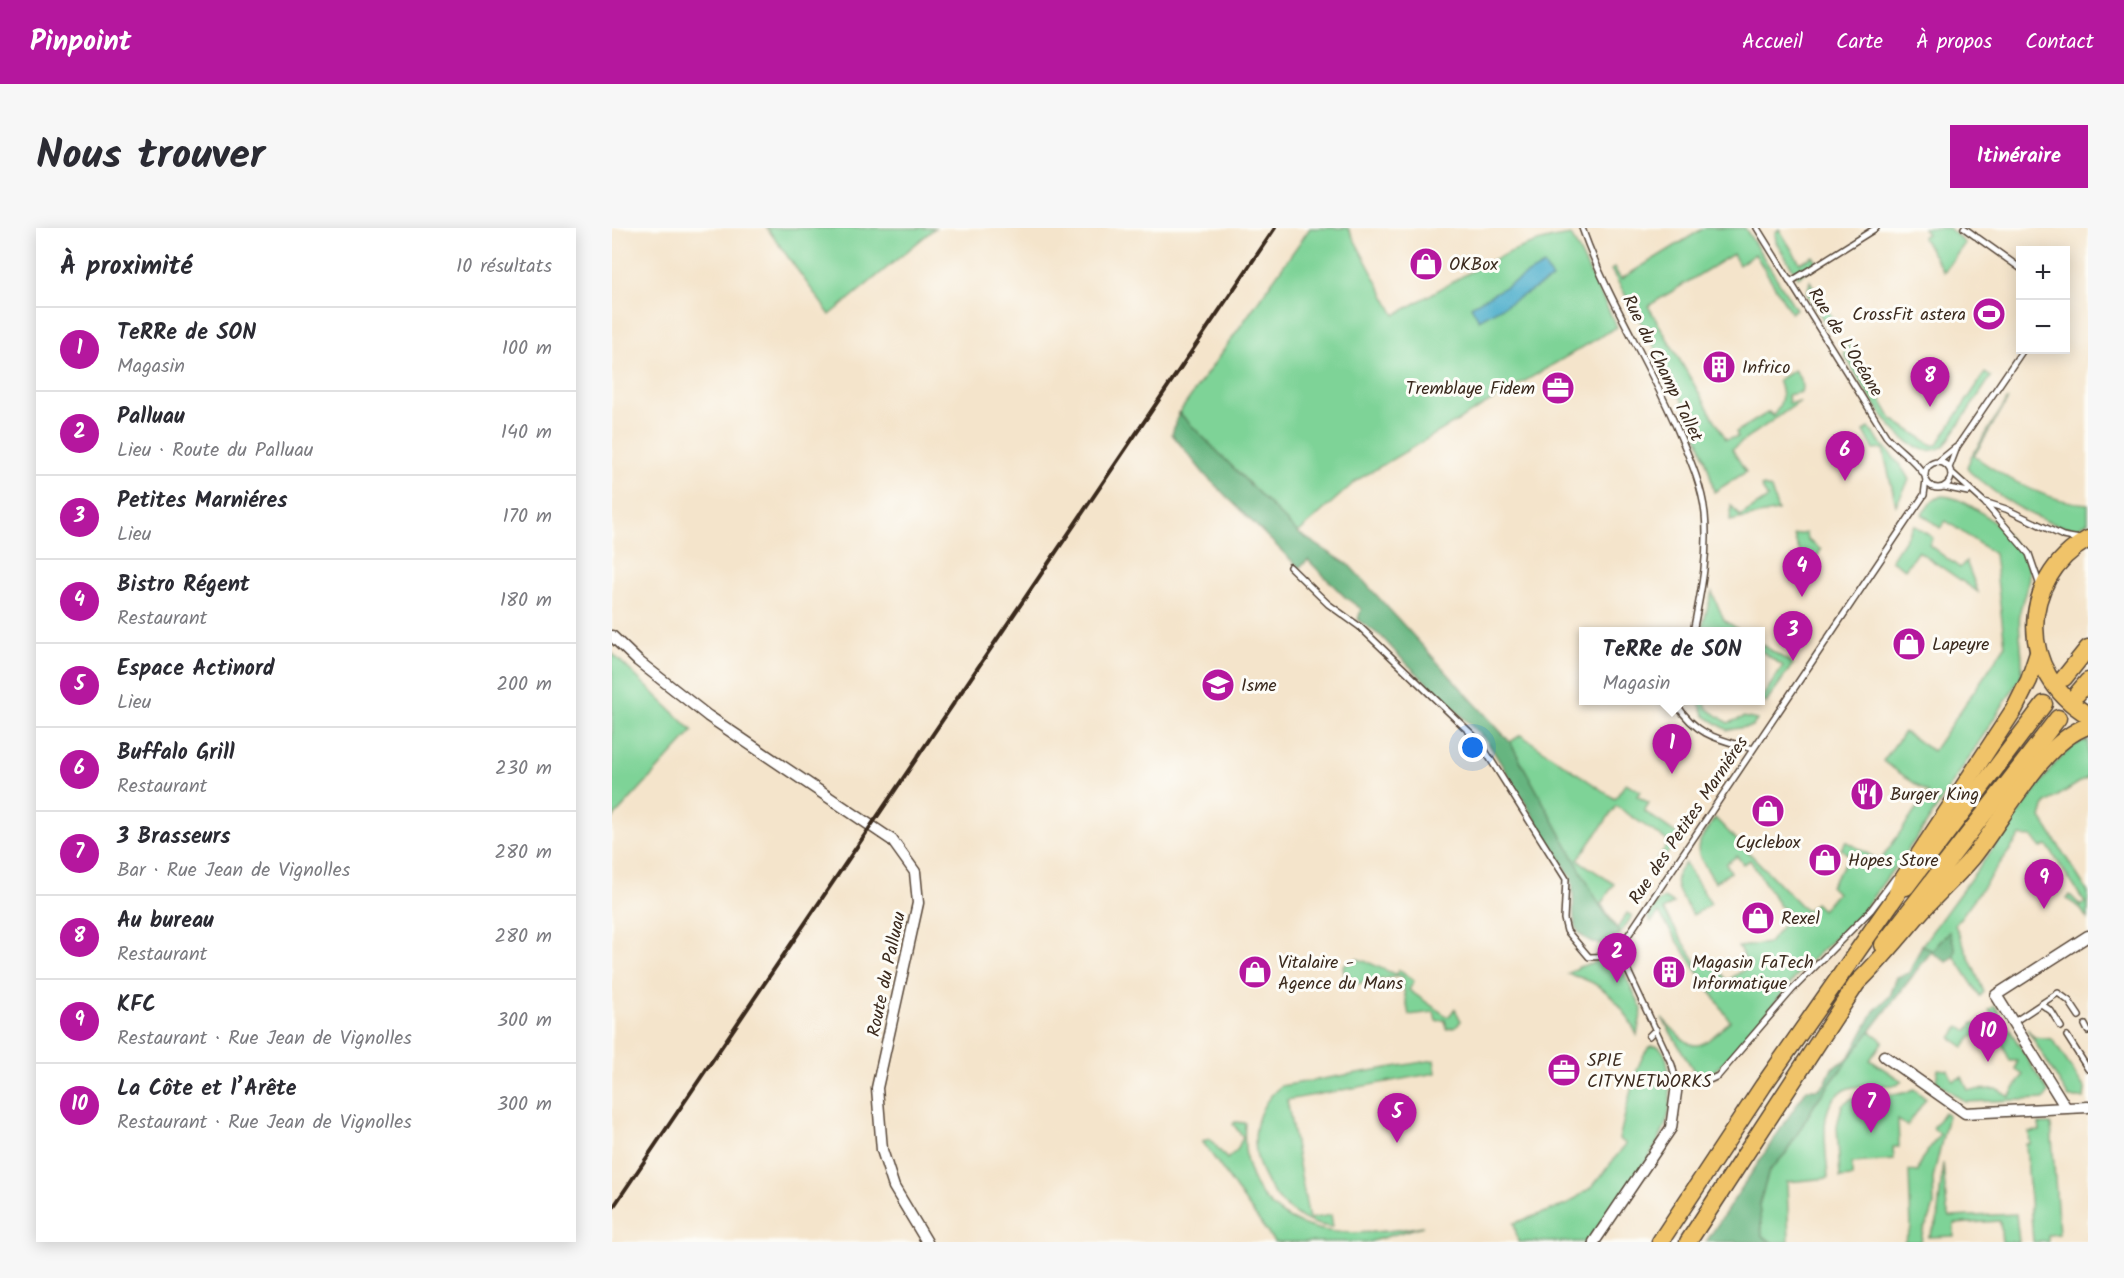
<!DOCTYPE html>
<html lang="fr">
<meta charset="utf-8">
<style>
:root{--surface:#fff;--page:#f7f7f7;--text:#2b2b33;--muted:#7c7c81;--line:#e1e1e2;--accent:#b5179e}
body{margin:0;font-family:Kalam,sans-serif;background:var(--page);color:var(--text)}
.controls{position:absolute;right:18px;top:18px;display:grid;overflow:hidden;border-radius:0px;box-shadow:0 3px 15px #0003}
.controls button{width:54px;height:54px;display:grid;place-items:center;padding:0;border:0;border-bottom:2px solid var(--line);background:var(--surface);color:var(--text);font:30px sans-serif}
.you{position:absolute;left:861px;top:520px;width:21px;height:21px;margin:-15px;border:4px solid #fff;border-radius:50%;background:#1a73e8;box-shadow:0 0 0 9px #1a73e833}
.badge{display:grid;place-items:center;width:39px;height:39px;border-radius:50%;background:var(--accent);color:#fff;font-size:20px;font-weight:700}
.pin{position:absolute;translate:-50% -50px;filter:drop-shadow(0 2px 3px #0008)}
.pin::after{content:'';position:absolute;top:32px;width:21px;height:18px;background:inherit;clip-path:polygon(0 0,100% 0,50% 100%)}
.popup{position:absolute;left:967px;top:399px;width:186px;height:78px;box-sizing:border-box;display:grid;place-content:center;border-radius:0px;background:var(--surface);filter:drop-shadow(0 2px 4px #0005);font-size:20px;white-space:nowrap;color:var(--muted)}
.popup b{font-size:22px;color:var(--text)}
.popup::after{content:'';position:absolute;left:50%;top:100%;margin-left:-12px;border:12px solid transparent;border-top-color:var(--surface)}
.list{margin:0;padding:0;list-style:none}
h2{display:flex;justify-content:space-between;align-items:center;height:78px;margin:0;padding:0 24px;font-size:26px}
h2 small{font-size:20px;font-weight:400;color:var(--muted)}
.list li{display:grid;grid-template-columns:39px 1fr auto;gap:18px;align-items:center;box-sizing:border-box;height:84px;padding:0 24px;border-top:2px solid var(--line)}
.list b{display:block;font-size:22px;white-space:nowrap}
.list p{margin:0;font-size:20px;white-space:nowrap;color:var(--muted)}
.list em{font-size:20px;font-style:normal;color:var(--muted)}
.map{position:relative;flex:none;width:1476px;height:1014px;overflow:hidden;border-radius:0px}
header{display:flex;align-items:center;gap:36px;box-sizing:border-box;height:84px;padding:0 30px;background:var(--accent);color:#fff}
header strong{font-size:28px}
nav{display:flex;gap:33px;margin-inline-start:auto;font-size:21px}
.intro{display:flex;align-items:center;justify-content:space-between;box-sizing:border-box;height:144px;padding:0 36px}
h1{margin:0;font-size:42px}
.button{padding:15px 27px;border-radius:0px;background:var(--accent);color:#fff;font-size:21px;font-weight:700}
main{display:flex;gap:36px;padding:0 36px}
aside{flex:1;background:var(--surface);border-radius:0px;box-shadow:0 3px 15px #0003}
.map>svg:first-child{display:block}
.green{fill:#7ed397;stroke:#5c7e5a;stroke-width:1.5}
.forest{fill:#66b580;stroke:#50704f;stroke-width:1.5}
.water{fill:#4dafcc;stroke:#446c75;stroke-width:1.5}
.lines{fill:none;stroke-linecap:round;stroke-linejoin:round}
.service-casing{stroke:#574638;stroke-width:8}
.minor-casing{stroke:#574638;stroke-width:13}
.primary-casing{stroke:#574638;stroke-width:19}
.trunk-casing{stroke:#574638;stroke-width:19}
.service{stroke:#fff;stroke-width:5}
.minor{stroke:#fff;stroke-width:10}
.primary{stroke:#f0c369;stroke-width:16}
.trunk{stroke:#f0c369;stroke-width:16}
.rail{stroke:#3b2a1e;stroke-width:4}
.labels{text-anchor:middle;stroke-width:6;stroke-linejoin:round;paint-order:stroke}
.poi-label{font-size:18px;fill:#3b2a1e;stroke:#fdfcf7;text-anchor:start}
.street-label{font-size:18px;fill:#3b2a1e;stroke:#fdfcf7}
</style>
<header>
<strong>Pinpoint</strong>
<nav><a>Accueil</a><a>Carte</a><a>À propos</a><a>Contact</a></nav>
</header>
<div class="intro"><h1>Nous trouver</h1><a class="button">Itinéraire</a></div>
<main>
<aside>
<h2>À proximité<small>10 résultats</small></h2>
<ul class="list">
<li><span class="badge">1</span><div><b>TeRRe de SON</b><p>Magasin</p></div><em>100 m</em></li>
<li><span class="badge">2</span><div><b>Palluau</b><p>Lieu · Route du Palluau</p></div><em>140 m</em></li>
<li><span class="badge">3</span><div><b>Petites Marniéres</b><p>Lieu</p></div><em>170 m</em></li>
<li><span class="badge">4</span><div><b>Bistro Régent</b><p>Restaurant</p></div><em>180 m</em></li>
<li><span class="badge">5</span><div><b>Espace Actinord</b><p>Lieu</p></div><em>200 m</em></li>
<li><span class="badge">6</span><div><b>Buffalo Grill</b><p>Restaurant</p></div><em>230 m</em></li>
<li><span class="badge">7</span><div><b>3 Brasseurs</b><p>Bar · Rue Jean de Vignolles</p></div><em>280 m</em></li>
<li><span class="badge">8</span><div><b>Au bureau</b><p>Restaurant</p></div><em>280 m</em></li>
<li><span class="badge">9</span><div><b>KFC</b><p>Restaurant · Rue Jean de Vignolles</p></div><em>300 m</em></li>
<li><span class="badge">10</span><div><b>La Côte et l’Arête</b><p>Restaurant · Rue Jean de Vignolles</p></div><em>300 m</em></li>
</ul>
</aside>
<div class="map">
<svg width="1476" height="1014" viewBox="0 0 1476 1014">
<rect width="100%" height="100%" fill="#fdfcf7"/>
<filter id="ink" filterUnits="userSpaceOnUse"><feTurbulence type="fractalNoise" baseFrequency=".0167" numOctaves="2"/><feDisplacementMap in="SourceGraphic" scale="12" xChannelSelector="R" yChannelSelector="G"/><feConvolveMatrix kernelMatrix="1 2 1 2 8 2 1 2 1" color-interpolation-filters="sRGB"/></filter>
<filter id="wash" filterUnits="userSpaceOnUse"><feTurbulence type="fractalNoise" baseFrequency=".008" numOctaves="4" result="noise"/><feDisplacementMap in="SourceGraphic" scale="24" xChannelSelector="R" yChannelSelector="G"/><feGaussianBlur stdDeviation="1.35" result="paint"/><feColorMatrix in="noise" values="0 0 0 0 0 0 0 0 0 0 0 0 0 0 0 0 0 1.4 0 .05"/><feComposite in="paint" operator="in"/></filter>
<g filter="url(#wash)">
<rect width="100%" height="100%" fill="#f4e4cb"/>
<path class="green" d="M155,0H323L218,87Z
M698,0H736L783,87C838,57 896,14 959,7L1005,99L745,252L686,305L567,185Z
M1092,0H1133L1184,81L1179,85L1143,26L1127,37L1121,26L1036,78L1114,211L1126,209L1124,204L1157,184L1161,188C1171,174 1172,168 1166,152L1182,142C1187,148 1192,156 1189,164L1176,167L1177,175L1187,174L1120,221L1134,244L1102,264C1088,191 1036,107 999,42L1002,40L1009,51Z
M1311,0H1337L1353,15L1332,44L1310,9L1315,6Z
M1167,1L1188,35L1201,28L1206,36L1186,49L1164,14L1163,5Z
M1198,53L1229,104L1218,103L1195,66Z
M1237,116L1280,191L1320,217H1325L1373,145L1379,149L1333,217C1295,246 1247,151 1232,126Z
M1396,171L1362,228C1395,251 1435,274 1476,276V294L1462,301C1425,295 1385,268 1358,244L1355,239L1359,229Z
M1257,200C1269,218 1288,232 1297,252L1284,277L1271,221L1262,222L1252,203Z
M1152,258L1159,261L1166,283L1118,293L1119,277L1128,288L1156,270L1149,259Z
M1329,268C1357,267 1408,312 1416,339C1420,354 1410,369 1408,384C1405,406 1413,427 1409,449L1311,601L1249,685L1191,740L1126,820L1098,847L1086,850L1050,790C1083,824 1082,827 1118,793L1047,685L1039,694L1036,688L1045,675L1052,670L1062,675L1051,682L1086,737L1099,729L1103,735L1099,738L1102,742L1106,739L1115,753L1138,738L1126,719L1157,715L1179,686L1167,677L1138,632L1131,636L1125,628L1114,636L1119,644L1103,654C1082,620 1079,624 1103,590L1194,683L1203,675L1210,682L1225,665L1218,658L1238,628L1229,621L1234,613L1268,633L1316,565L1271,533L1292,504L1321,523L1393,418L1382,326L1334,293L1328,300L1310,286L1320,273Z
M1302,297L1321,310L1317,317L1348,340L1354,333L1366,364L1306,323L1293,341L1279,332Z
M1194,305L1195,311L1209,322L1202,334C1189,331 1185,319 1182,307Z
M1100,364L1112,392L1129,403H1089Z
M1149,416L1181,436L1154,475L1149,471L1171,438L1149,423Z
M0,425L81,503L0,591Z
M1086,473H1092L1095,480L1116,495L1132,489L1145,492L1141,498L1115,502L1093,488Z
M909,507L1003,571L1014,555L1028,563L1025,568L1037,575L1032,583L1068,608L1046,638L1044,633L1057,614L1004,578L966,632L1002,656L989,676L1005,701L1015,685L1020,688L1008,706L987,676L898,514Z
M1476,512V549L1433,576L1429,590L1476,664V692L1468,680L1455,671L1458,667L1469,678L1473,675L1435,617L1429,620L1420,609L1408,608L1343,697L1372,764L1368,768L1342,728L1343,719L1337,704L1320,723L1310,717L1442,537L1461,518Z
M1073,635L1099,676L1081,687C1069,668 1055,655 1073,635Z
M745,731C760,734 770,742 784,746L787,742L802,753L797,762L836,789L843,781L849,793L844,799L835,801L833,792L824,793L822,784L797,787L789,748L739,757L737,746H732L731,738Z
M992,731L1010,741L1030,781L1025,807C1010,775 992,754 956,746L967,739Z
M1383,778L1436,864L1433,871L1353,874L1324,853L1326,841L1336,842L1341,853L1350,849L1356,862L1385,861L1397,869L1411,847L1404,842L1405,833H1398L1389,813L1360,808L1352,819L1339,810L1347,798L1355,803L1361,795L1373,798L1378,805L1387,799L1377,782Z
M1415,801L1422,809L1440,811L1473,861L1472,870H1457Z
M1258,803L1271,813L1258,832L1290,853L1285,857C1270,858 1252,856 1237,860C1202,871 1215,923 1216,950L1175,954L1177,1014H1160L1150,1008L1147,977L1157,943L1174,925L1204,874Z
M1039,818H1046C1055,825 1056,836 1057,847C1058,859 1059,873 1057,884C1051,921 998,982 975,1014H906L902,995L954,977L981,958L1014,916L1007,911C1013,891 1023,829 1039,818Z
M822,832L824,845L675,872L697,991L719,987L721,999C656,995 613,903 669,858Z
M1302,861L1314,871L1295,898L1286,892L1287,919H1281L1282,932L1240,935V949L1228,950L1225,898L1230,877C1251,858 1278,874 1302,861Z
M1332,884L1336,887L1321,950L1322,977L1318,990L1311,1002L1309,1014H1292L1299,1000L1297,943L1306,944L1309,932L1328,906L1321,900Z
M623,894L633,895C631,922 634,942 648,965C685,1014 752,1008 811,998L757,1014H662L590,913L598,911L615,931L625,922L631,909L621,896Z
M1427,896H1439L1447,1006L1436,1007V1014H1421L1414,916H1418L1417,904L1428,903Z
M1331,935L1335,982L1338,989L1404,986L1407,1014H1390L1388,993L1342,996V1008L1316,1009L1325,994Z"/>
<path class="forest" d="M567,185L686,305L737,337L898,514L987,676L1008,706L995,717C948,712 967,680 959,649L875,513L787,428L770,409L746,392L749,381L733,369L696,332L687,340L593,247L560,206Z
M1337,704L1343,719L1342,728L1335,734L1319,724L1204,874L1174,925L1157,943L1147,977L1150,1008L1160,1014H1094L1195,861H1206L1213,856L1220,840L1234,832L1239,826L1262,783L1278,768L1285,749L1297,745L1310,717L1320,723Z"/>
<path class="water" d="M932,37L940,51L867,92L859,78Z"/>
</g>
<g filter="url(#ink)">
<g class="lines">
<defs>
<path id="service" d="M970,0C995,71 1037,134 1066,203C1077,229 1090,257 1093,286C1097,327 1089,364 1081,404
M1145,0L1274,208C1287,223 1303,231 1313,248
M1352,0L1363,8
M1366,10L1408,40
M1178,54L1264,0
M1326,234L1343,220
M1313 247a13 13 0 1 1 26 0a13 13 0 1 1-26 0Z
M1337,240L1345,219L1411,122
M1339,244L1372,274L1394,281L1451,308L1468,311
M1332,259L1356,264
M1373,275L1417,326L1428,358
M678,339L716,376L748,399L867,513L954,651L952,691L955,703L977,729L1009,728
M1066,472L1065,477C1086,509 1107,511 1141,521
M1283,650L1259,682L1180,762L1106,848L1093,854L1065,857L1060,837L1009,728V718L1312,267L1314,252
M1429,776L1446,765L1457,773L1467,788
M1402,794L1429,776L1439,783L1449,799
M1473,797L1476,803
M1037,808L1044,801
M1455,808L1476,841"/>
<path id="minor" d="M0,408L26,433L96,488L280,612L303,644L306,675L265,860L270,922L282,959L315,1014
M1272,828L1353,885L1476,879
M1454,880L1384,767L1476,708
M982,1014L1059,900L1065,857"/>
<path id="primary" d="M1476,311C1405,352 1406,446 1476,487
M1452,450L1476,420
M1465,466L1476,453
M1294,659L1432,476
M1271,717L1446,490"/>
<path id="trunk" d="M1048,1014L1151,858L1284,668L1289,654L1403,480L1417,452L1426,425
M1076,1014L1245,755C1268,733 1286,710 1306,687C1323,667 1343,650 1360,630C1391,592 1430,513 1476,498"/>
</defs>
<use href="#service" class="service-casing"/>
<use href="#minor" class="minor-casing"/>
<use href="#primary" class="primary-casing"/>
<use href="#trunk" class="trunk-casing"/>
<use href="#service" class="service"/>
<use href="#minor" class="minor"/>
<use href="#primary" class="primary"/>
<use href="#trunk" class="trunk"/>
<path class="rail" d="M0,981L663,0"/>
</g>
</g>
<defs>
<symbol id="shop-disc" viewBox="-11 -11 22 22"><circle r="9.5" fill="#b5179e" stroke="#fdfcf7"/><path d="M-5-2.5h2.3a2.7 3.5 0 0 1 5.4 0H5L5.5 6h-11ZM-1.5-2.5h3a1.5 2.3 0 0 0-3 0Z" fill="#fff"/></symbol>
<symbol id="stadium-disc" viewBox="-11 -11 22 22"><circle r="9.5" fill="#b5179e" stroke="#fdfcf7"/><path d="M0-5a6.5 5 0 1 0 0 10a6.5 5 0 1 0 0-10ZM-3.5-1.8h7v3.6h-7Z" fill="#fff"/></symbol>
<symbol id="building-disc" viewBox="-11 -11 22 22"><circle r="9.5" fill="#b5179e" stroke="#fdfcf7"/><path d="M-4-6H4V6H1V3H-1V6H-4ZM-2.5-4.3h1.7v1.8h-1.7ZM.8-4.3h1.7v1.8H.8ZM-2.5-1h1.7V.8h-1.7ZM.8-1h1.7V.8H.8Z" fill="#fff"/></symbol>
<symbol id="office-disc" viewBox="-11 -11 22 22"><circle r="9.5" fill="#b5179e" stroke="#fdfcf7"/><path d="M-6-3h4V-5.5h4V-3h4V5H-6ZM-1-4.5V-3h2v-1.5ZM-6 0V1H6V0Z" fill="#fff"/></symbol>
<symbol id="university-disc" viewBox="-11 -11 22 22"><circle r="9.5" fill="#b5179e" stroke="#fdfcf7"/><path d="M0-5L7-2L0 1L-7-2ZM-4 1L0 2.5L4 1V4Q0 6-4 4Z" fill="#fff"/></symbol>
<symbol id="restaurant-disc" viewBox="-11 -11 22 22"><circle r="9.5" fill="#b5179e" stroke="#fdfcf7"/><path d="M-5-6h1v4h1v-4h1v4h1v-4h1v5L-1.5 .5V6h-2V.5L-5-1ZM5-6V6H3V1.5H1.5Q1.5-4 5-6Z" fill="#fff"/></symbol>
</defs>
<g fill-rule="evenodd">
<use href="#shop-disc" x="795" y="17" width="38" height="38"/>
<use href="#stadium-disc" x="1358" y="67" width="38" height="38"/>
<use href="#building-disc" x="1088" y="120" width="38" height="38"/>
<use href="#office-disc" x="927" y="141" width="38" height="38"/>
<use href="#shop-disc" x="1278" y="397" width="38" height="38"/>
<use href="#university-disc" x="587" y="438" width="38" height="38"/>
<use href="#restaurant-disc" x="1236" y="547" width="38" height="38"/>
<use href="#shop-disc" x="1137" y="564" width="38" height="38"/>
<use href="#shop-disc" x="1194" y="613" width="38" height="38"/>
<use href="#shop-disc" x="1127" y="671" width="38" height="38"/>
<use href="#shop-disc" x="624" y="725" width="38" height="38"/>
<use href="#building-disc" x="1038" y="725" width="38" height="38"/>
<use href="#office-disc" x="933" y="823" width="38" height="38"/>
</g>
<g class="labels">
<g class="poi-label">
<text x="837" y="42">OKBox</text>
<text x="1354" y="92" text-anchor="end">CrossFit astera</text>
<text x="1130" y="145">Infrico</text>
<text x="923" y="166" text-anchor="end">Tremblaye Fidem</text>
<text x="1320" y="422">Lapeyre</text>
<text x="629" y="463">Isme</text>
<text x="1278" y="572">Burger King</text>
<text x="1156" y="620" text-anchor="middle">Cyclebox</text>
<text x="1236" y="638">Hopes Store</text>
<text x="1169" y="696">Rexel</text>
<text x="666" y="740">Vitalaire -<tspan x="666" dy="21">Agence du Mans</tspan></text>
<text x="1080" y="740">Magasin FaTech<tspan x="1080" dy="21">Informatique</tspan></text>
<text x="975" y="838">SPIE<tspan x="975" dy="21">CITYNETWORKS</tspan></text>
</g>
<g class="street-label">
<text transform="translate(1234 114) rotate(58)" y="6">Rue de L'Océane</text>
<text transform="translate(1051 140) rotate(64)" y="6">Rue du Champ Tallet</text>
<text transform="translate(1076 592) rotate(-56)" y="6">Rue des Petites Marniéres</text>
<text transform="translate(274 746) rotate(-78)" y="6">Route du Palluau</text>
</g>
</g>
</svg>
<div class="controls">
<button>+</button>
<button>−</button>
</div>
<div class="you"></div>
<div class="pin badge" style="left:1060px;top:546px">1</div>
<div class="popup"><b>TeRRe de SON</b>Magasin</div>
<div class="pin badge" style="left:1005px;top:755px">2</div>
<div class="pin badge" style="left:1181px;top:433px">3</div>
<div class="pin badge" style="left:1190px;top:369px">4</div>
<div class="pin badge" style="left:785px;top:915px">5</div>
<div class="pin badge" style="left:1233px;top:253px">6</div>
<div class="pin badge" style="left:1259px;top:905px">7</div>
<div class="pin badge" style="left:1318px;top:179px">8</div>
<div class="pin badge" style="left:1432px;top:681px">9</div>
<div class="pin badge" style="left:1376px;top:834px">10</div>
</div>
</main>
